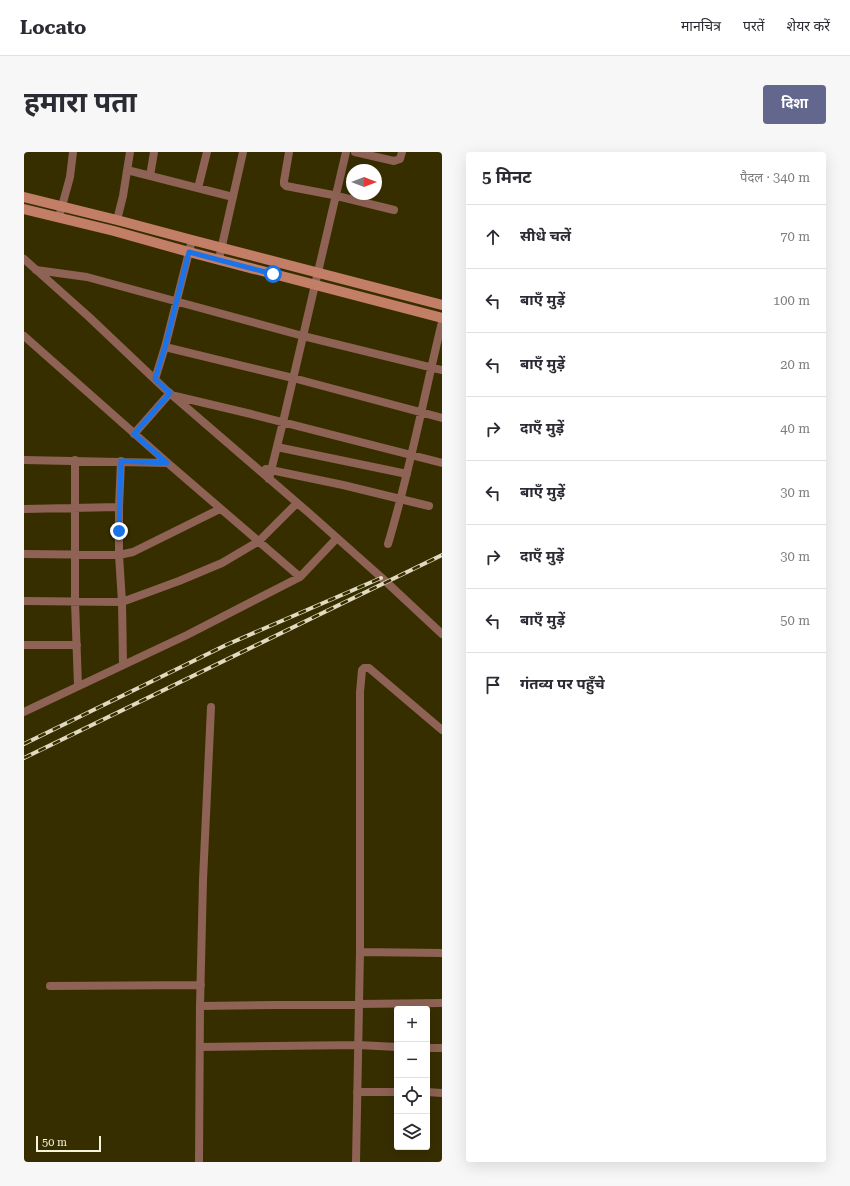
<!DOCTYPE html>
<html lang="hi">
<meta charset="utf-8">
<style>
:root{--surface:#fff;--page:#f7f7f7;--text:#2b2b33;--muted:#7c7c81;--line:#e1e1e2;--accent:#63678d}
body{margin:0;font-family:"Roboto Serif","Noto Sans Devanagari",serif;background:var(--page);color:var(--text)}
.controls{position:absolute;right:12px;bottom:12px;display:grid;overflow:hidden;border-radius:4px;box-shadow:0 4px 16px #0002}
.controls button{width:36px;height:36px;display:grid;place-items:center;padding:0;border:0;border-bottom:1px solid var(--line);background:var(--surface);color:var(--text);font:20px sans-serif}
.compass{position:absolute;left:322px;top:12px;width:36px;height:36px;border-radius:50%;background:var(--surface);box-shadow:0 4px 16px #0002;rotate:90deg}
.scale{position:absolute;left:12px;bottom:10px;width:65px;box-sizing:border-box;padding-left:4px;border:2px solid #f8f3db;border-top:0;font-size:11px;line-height:14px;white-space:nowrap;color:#f8f3db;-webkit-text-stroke:3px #372e00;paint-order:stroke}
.stop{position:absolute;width:12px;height:12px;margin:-9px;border:3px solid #1a73e8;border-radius:50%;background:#fff}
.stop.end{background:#1a73e8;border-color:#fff;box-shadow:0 1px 4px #0008}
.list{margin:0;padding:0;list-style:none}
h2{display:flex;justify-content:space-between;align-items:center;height:52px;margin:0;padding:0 16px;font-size:17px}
h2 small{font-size:13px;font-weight:400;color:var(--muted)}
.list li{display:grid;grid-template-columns:26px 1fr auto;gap:12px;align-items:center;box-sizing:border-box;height:64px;padding:0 16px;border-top:1px solid var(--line)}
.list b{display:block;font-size:15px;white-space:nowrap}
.list em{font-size:13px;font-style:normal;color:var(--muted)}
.icon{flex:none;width:22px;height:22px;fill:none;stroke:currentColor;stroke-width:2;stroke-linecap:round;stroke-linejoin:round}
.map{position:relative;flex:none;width:418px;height:1010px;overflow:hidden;border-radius:4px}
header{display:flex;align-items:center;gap:24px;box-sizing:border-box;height:56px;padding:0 20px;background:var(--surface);border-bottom:1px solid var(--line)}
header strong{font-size:19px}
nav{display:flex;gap:22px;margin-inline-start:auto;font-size:14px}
.intro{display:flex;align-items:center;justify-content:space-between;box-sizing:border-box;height:96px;padding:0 24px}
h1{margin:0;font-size:28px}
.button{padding:10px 18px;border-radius:4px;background:var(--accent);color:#fff;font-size:14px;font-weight:700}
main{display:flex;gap:24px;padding:0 24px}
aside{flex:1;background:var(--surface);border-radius:4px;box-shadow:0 4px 16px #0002}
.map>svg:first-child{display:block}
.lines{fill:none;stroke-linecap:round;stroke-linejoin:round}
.minor{stroke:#8e6254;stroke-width:8}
.secondary{stroke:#c37e68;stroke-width:10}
.rail-casing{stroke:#e0dac0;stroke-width:4}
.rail{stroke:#372e00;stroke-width:2.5;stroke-dasharray:8;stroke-linecap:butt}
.route{stroke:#1a73e8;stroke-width:5}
</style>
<header>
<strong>Locato</strong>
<nav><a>मानचित्र</a><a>परतें</a><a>शेयर करें</a></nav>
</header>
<div class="intro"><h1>हमारा पता</h1><a class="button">दिशा</a></div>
<main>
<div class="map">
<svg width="418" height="1010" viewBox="0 0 418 1010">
<rect width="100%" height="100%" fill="#372e00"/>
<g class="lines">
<path class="minor" d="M265,0L260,29V32L262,34L309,43L370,58
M331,0L370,9L376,7L378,0
M103,18L209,45
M126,24L130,0
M174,36L183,0
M35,65L46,25L49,0
M93,68L99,44L106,0
M0,107L64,164L141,237L285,361L358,426L418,482
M195,107L219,0
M12,118L63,125L279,184L418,218
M0,184L146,313L276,425
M141,195L269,226L418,266
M131,227L141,195L168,88
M151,244L227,262L418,311
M110,282L146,241
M253,295L383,322
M0,308L143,311
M51,308V450L54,534
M97,309L95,355V403L98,450L99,512
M242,317L319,333L405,354
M245,327L259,270L322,0
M0,357L95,355
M364,392C386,319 400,244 418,170
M0,402L95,403L109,400L196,357
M0,449L98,450L155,429L198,411L235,389L273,351
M0,493H53
M0,560L163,483L276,425L313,386
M336,800L418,801
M26,834L177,833
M176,854L418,851
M176,895L334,893L373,895
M403,896H418
M333,940H373
M403,940L418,941
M175,1010L176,854L179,728L187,555
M332,1010L336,800V540L338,518L340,516H345L418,578"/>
<path class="secondary" d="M0,45L93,68L168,88L418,153
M0,57L90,79L165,100L418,166"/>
<defs>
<path id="rail" d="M0,592L202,493L357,426
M0,606L418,403"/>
</defs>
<use href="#rail" class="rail-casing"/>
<use href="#rail" class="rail"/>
</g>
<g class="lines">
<path class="route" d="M95,379L97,309L143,311L110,282L146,241L131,227L141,195L165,100L249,122"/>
</g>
</svg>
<div class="controls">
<button>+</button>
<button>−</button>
<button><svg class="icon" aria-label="locate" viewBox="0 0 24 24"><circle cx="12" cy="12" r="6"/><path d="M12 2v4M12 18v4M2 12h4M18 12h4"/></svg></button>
<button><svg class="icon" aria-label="layers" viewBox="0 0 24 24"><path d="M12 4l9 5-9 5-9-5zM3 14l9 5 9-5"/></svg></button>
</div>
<svg class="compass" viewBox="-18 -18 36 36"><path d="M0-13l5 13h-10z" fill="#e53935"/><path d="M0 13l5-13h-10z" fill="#7c7c81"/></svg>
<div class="scale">50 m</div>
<div class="stop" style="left:249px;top:122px"></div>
<div class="stop end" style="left:95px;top:379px"></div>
</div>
<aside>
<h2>5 मिनट<small>पैदल · 340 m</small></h2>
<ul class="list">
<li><svg class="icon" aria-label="ahead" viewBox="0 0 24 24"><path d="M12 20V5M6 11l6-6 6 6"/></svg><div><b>सीधे चलें</b></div><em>70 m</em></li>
<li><svg class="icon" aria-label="left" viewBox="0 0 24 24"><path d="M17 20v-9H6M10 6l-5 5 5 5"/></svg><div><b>बाएँ मुड़ें</b></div><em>100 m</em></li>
<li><svg class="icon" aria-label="left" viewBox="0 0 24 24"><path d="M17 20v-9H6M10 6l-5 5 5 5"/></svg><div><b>बाएँ मुड़ें</b></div><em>20 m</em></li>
<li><svg class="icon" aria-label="right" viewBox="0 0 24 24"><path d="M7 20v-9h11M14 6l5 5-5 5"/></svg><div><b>दाएँ मुड़ें</b></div><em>40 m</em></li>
<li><svg class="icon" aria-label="left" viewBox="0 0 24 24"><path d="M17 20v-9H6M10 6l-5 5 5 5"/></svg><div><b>बाएँ मुड़ें</b></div><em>30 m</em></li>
<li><svg class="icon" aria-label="right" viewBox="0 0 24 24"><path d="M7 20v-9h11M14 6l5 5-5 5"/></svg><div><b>दाएँ मुड़ें</b></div><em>30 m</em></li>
<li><svg class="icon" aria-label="left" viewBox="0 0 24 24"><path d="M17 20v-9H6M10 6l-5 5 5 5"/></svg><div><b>बाएँ मुड़ें</b></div><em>50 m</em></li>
<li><svg class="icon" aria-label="arrive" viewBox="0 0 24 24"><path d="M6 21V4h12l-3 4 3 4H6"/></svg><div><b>गंतव्य पर पहुँचे</b></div></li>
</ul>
</aside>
</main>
